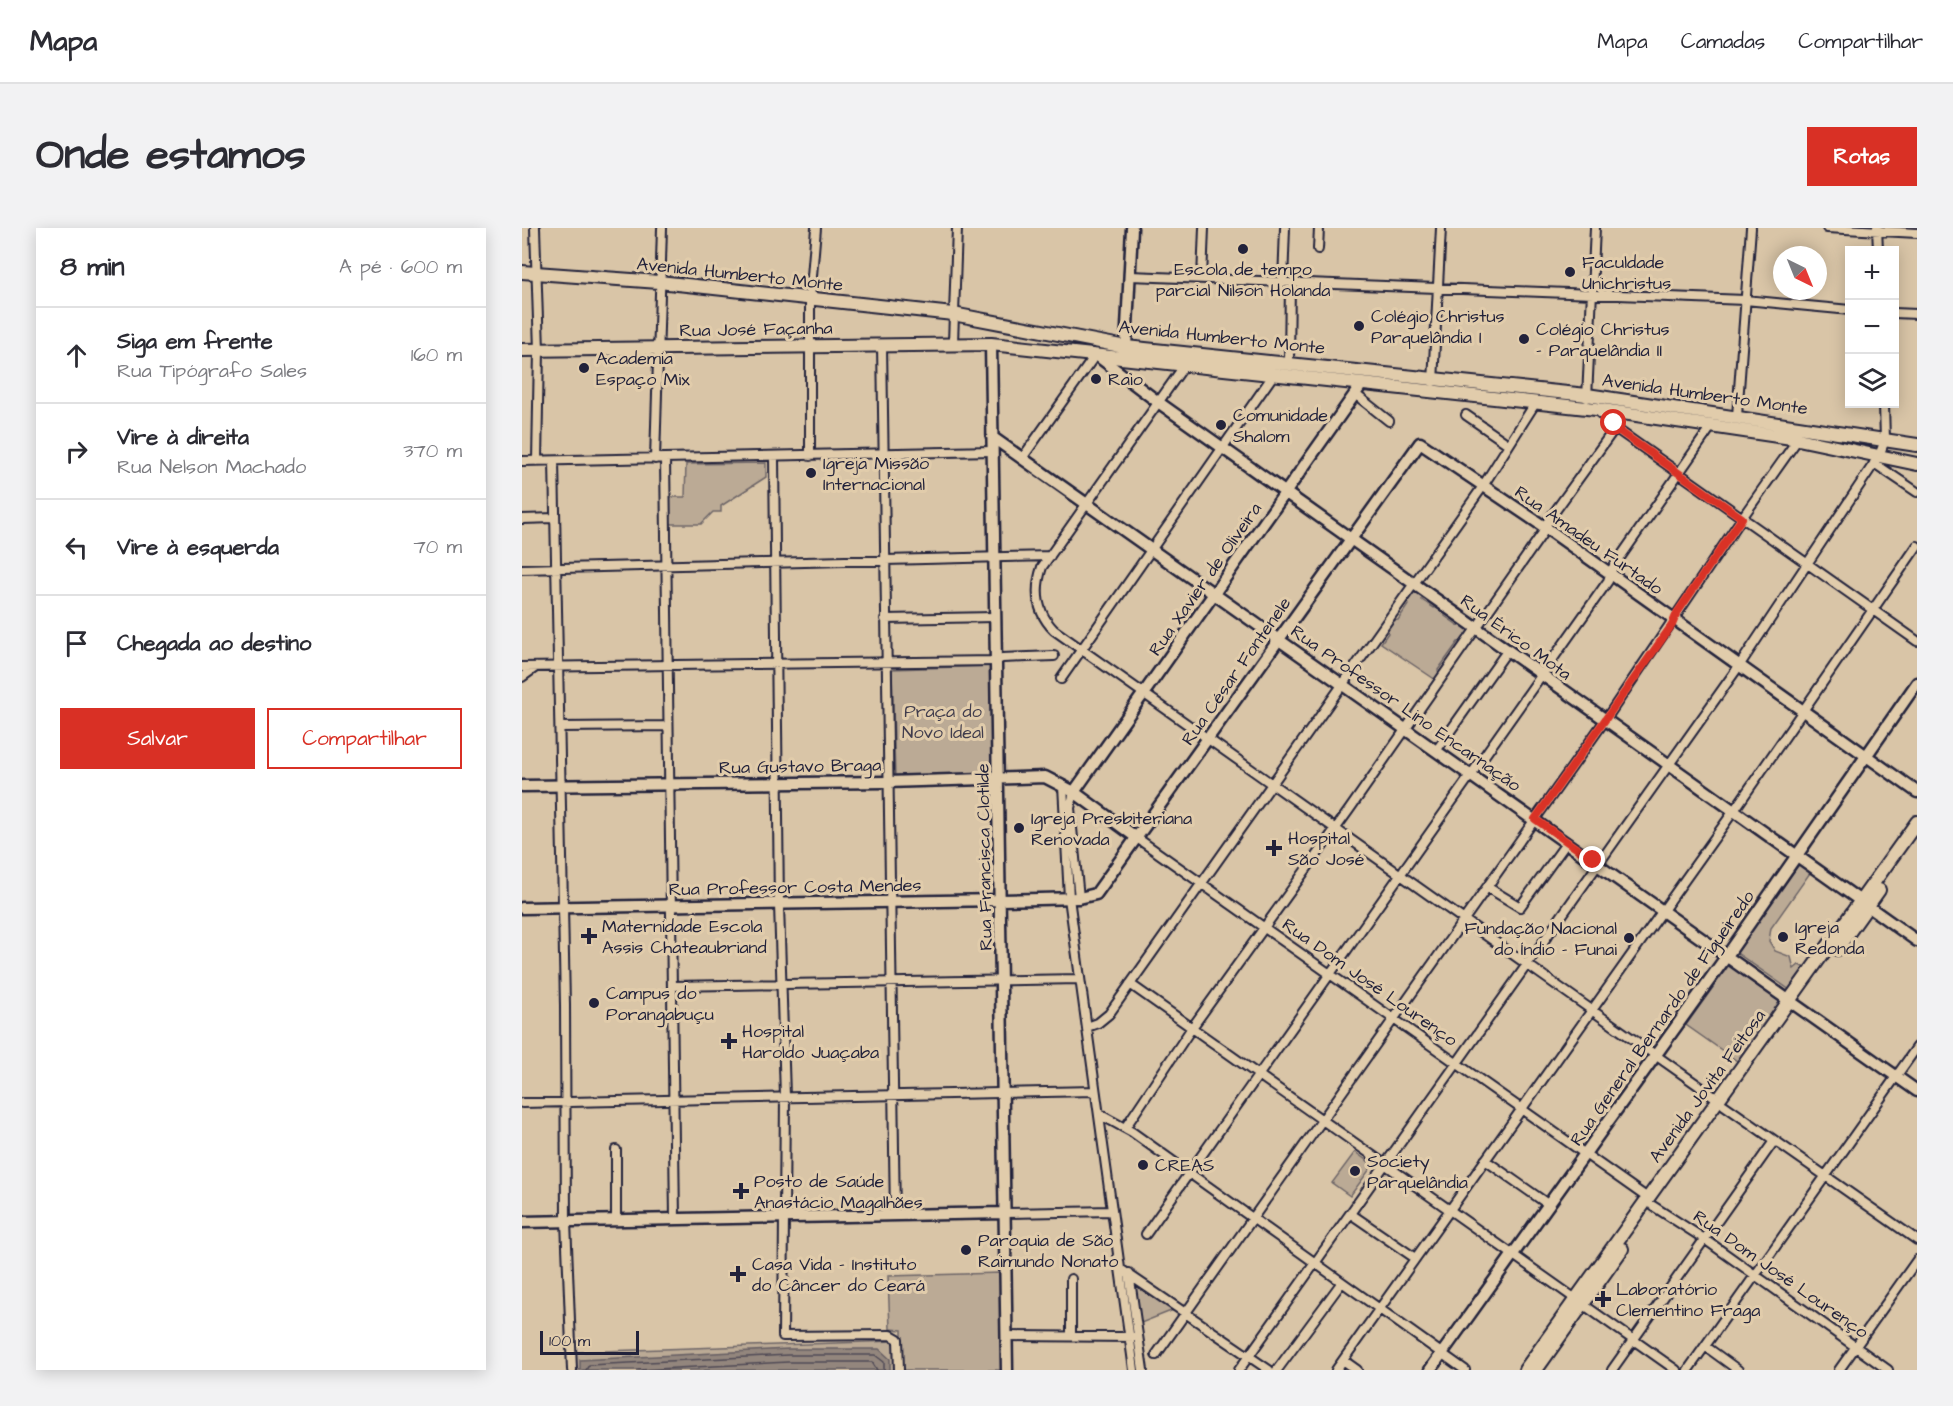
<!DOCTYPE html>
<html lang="pt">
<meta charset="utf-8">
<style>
:root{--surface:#fff;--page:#f2f2f3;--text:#2b2b33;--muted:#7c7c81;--line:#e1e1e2;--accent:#d93025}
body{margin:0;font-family:"Architects Daughter",sans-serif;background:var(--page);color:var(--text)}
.controls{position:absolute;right:18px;top:18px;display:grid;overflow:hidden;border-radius:0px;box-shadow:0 3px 15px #0003}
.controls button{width:54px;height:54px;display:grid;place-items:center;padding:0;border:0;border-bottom:2px solid var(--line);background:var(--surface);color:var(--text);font:30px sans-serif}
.compass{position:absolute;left:1251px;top:18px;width:54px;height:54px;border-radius:50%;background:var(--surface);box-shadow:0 3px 15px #0003;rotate:137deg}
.scale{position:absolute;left:18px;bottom:15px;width:99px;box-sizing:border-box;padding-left:6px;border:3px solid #22223b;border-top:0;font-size:16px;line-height:21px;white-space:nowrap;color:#22223b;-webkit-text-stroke:4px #e1ccab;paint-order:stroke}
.stop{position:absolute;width:18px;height:18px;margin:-14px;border:4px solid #d93025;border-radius:50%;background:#fff}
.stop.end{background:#d93025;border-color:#fff;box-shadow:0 2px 6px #0008}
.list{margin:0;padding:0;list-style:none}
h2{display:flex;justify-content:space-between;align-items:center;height:78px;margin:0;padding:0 24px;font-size:26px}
h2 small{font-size:20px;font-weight:400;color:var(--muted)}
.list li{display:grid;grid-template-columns:39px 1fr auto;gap:18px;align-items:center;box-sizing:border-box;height:96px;padding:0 24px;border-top:2px solid var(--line)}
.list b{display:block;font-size:22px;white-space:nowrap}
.list p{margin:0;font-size:20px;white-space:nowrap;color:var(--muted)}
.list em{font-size:20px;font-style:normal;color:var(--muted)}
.actions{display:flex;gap:12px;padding:18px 24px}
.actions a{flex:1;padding:14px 0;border:2px solid var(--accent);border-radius:0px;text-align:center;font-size:21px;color:var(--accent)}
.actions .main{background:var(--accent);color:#fff}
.icon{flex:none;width:33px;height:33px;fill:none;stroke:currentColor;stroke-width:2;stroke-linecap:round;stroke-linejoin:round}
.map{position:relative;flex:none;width:1395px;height:1142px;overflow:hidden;border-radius:0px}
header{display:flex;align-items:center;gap:36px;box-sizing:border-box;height:84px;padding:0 30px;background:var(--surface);border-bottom:2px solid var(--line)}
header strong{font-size:28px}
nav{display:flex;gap:33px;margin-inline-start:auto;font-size:21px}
.intro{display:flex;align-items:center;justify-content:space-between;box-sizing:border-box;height:144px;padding:0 36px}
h1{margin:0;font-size:42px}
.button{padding:15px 27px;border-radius:0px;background:var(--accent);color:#fff;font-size:21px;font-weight:700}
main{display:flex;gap:36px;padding:0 36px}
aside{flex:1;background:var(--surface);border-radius:0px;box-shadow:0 3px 15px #0003}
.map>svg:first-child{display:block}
.green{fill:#bbaa95;stroke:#6e6668;stroke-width:1.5}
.water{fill:#93867d;stroke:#665e63;stroke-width:1.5}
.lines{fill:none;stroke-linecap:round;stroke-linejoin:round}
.shore{stroke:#4f4a55;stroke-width:1.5}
.street-casing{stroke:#22223b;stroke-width:12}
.secondary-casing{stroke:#22223b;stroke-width:15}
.primary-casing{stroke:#22223b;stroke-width:16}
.street{stroke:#e1ccab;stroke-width:8}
.secondary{stroke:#e1ccab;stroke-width:10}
.primary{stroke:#e1ccab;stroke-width:12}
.route{stroke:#d93025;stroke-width:8}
.poi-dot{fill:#22223b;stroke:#e1ccab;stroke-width:2}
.labels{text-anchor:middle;stroke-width:6;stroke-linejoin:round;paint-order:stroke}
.poi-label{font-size:18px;fill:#22223b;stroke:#e1ccab;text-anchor:start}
.street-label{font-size:18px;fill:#22223b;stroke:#e1ccab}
.park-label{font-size:18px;fill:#413d4d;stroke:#e1ccab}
</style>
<header>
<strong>Mapa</strong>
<nav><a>Mapa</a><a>Camadas</a><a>Compartilhar</a></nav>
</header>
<div class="intro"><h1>Onde estamos</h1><a class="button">Rotas</a></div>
<main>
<aside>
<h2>8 min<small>A pé · 600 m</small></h2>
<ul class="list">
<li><svg class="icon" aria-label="ahead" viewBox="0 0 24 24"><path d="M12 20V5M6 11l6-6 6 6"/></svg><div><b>Siga em frente</b><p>Rua Tipógrafo Sales</p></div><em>160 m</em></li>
<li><svg class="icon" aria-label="right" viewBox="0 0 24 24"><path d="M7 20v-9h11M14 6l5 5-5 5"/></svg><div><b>Vire à direita</b><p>Rua Nelson Machado</p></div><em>370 m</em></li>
<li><svg class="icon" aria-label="left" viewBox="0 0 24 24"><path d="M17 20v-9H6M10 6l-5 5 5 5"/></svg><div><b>Vire à esquerda</b></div><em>70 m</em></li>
<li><svg class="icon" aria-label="arrive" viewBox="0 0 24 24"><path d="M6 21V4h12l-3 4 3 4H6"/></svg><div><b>Chegada ao destino</b></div></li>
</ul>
<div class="actions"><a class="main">Salvar</a><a>Compartilhar</a></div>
</aside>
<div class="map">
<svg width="1395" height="1142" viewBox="0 0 1395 1142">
<rect width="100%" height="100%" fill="#d9c5a7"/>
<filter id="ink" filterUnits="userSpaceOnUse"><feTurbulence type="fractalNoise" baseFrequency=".0167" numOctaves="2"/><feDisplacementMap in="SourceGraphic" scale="12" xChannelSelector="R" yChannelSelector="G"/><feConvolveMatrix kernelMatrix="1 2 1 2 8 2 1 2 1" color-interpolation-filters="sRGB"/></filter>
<g filter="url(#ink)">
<path class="green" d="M244,235V249L199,278V284H191L179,296H148V269H163L164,236Z
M894,363L900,367V372L912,380L916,379L923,383V388L937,398L942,397L948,403L942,413L936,414L916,442L917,447L914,452L859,415L866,405L865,399L869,393L876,392L886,377L885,371Z
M469,438L472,547L373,549L370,441Z
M1277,636L1288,645L1249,700L1247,713L1253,723L1269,729L1272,741L1277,737L1285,741L1268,762L1212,723Z
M1207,737L1259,774L1218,835L1164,797Z
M833,924L851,937L828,968L810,955Z
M479,1045L480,1142H380V1102L368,1101L366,1048Z
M612,1055L654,1081L619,1095Z
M373,1113V1142H53L54,1124Z"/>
<path class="water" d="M266,1121H357L368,1131V1142H58V1132Z"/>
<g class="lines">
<path class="shore" d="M64,1142L67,1137L266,1127H353L362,1134V1142
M116,1142L266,1134H350L355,1142"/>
<defs>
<path id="street" d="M13,0L17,122L15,233
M1305,0L1395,5
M1355,0L1356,22
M796,21L797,0
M608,48L1223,72L1328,82
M680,50L682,0
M761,54L763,0
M1372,85L1395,86
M431,115L435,0
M360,116L373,988
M767,134L768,55
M662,138L520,339C512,363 514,384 532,402L1197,872
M911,154L919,0
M833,166L867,193
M1065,170L1073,0
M1075,182L1093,200L1395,413
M944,187L986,216
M1215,188L1229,0
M288,228V72L294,0
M501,229L572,129
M252,230L257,677L263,868L261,1108L369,1107L376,1111L377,1142
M133,231L140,0
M143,231L153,991
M0,233L471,223
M32,233L43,777L44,993L50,1142
M1352,235L1395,264
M0,291L33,290
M0,341L528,328
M363,391L473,389
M0,439L474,433L480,430L532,428
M0,449L14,439
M539,451L752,146
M38,499L145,498
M914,523L985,423
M541,557L547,670L612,1142
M552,564L548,580L557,670
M615,610L1127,971
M965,659L998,679L1045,614
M608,756L1154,1142
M150,758L558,751
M565,799L576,795L587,786L959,261L1014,174
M0,875L573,863
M1202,877L1395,1012
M577,886L610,904L943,1142
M603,900L669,801L827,582L1020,306L1026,293L1093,200L1095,184
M963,932L1027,977
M1131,978L1184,1012L1366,1142
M483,985L590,983
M829,986L893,1030
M94,992V922
M624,1006L1086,353L1090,341L1189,199
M597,1040L747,1142
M607,1045L621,1142
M549,1107V1051
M485,1108L615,1109
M1183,1118L1216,1142
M634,1127L1086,488L1220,290L1276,211
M821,1132L835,1142
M717,1142L1217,438L1357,228L1363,212L1362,176
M755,1142L820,1054
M814,1142L1211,584L1395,318
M1090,1142L1252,913
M1166,1142L1395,819
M1317,1142L1395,1032"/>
<path id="secondary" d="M469,116L485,1142
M604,119L610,0
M577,129L636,174L1395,713
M470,209L1395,863
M0,558L365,554L523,549L552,564L615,610
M552,564L840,156
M0,680L479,672L557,670L574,666L898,215L1027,302L1395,564
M0,994L483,985
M908,1142L1209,722L1395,455"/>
<path id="primary" d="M0,44L137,54L431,86L604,119L1065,167L1395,217
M0,122L469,116L1074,181L1276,211L1395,236
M1315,721L1357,662
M1003,1142L1395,594
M1014,1142L1100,1021"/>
</defs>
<use href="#street" class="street-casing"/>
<use href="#secondary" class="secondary-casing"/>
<use href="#primary" class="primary-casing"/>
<use href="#street" class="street"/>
<use href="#secondary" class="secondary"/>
<use href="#primary" class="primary"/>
</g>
</g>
<g class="lines" filter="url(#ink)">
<path class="route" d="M1071,632L1013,591L1150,397L1155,385L1220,290L1093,200L1092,195"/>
</g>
<g class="poi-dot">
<circle cx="721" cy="21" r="6"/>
<circle cx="1048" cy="44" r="6"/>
<circle cx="837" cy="98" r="6"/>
<circle cx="1002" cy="111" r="6"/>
<circle cx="62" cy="140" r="6"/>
<circle cx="574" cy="151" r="6"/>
<circle cx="699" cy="197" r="6"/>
<circle cx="289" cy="245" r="6"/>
<circle cx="497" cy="600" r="6"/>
<path d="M749 611h6v6h6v6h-6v6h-6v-6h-6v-6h6z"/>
<path d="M64 699h6v6h6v6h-6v6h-6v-6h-6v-6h6z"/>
<circle cx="1261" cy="709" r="6"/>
<circle cx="1107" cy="710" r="6"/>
<circle cx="72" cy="775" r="6"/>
<path d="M204 804h6v6h6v6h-6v6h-6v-6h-6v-6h6z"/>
<circle cx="621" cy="937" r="6"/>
<circle cx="833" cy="943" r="6"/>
<path d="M216 954h6v6h6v6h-6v6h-6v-6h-6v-6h6z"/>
<circle cx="444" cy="1022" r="6"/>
<path d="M213 1037h6v6h6v6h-6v6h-6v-6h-6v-6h6z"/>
<path d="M1078 1062h6v6h6v6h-6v6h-6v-6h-6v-6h6z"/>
</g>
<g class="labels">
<g class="poi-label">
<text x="1060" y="40">Faculdade<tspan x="1060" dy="21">Unichristus</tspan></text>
<text x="721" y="47" text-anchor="middle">Escola de tempo<tspan x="721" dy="21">parcial Nilson Holanda</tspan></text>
<text x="849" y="94">Colégio Christus<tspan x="849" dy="21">Parquelândia I</tspan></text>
<text x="1014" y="107">Colégio Christus<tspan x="1014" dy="21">- Parquelândia II</tspan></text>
<text x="74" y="136">Academia<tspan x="74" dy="21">Espaço Mix</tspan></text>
<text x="586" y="157">Raio</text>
<text x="711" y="193">Comunidade<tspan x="711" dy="21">Shalom</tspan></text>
<text x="301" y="241">Igreja Missão<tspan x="301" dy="21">Internacional</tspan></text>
<text x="509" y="596">Igreja Presbiteriana<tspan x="509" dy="21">Renovada</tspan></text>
<text x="766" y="616">Hospital<tspan x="766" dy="21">São José</tspan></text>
<text x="80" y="704">Maternidade Escola<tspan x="80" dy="21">Assis Chateaubriand</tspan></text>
<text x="1273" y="705">Igreja<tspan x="1273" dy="21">Redonda</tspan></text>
<text x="1095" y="706" text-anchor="end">Fundação Nacional<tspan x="1095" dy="21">do Índio - Funai</tspan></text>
<text x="84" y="771">Campus do<tspan x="84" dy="21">Porangabuçu</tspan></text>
<text x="220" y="809">Hospital<tspan x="220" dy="21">Haroldo Juaçaba</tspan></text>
<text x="845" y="939">Society<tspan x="845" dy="21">Parquelândia</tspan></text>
<text x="633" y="943">CREAS</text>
<text x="232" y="959">Posto de Saúde<tspan x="232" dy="21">Anastácio Magalhães</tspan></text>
<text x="456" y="1018">Paroquia de São<tspan x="456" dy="21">Raimundo Nonato</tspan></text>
<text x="230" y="1042">Casa Vida - Instituto<tspan x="230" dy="21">do Câncer do Ceará</tspan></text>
<text x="1094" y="1067">Laboratório<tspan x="1094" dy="21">Clementino Fraga</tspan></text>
</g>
<g class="street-label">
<text transform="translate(218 46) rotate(6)" y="6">Avenida Humberto Monte</text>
<text transform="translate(234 101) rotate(-1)" y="6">Rua José Façanha</text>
<text transform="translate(700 109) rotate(6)" y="6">Avenida Humberto Monte</text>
<text transform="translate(1183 166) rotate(8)" y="6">Avenida Humberto Monte</text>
<text transform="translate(1067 312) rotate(35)" y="6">Rua Amadeu Furtado</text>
<text transform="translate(683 351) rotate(-55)" y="6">Rua Xavier de Oliveira</text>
<text transform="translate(994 409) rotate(36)" y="6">Rua Érico Mota</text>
<text transform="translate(714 443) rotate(-55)" y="6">Rua César Fontenele</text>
<text transform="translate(884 480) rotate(35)" y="6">Rua Professor Lino Encarnação</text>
<text transform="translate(278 538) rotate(-1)" y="6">Rua Gustavo Braga</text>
<text transform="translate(462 629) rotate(-91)" y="6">Rua Francisca Clotilde</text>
<text transform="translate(273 659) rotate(-1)" y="6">Rua Professor Costa Mendes</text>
<text transform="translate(848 754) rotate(35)" y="6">Rua Dom José Lourenço</text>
<text transform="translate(1140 790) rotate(-55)" y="6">Rua General Bernardo de Figueiredo</text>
<text transform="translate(1185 858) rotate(-54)" y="6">Avenida Jovita Feitosa</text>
<text transform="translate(1259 1046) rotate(35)" y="6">Rua Dom José Lourenço</text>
</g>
<g class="park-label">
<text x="421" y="489">Praça do<tspan x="421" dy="21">Novo Ideal</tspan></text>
</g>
</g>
</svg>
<div class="controls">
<button>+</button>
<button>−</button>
<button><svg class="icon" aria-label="layers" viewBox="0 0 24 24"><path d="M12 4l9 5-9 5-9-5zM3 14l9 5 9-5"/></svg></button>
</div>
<svg class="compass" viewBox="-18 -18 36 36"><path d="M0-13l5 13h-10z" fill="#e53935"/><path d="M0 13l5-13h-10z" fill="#7c7c81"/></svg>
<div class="scale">100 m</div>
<div class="stop" style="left:1092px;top:195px"></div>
<div class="stop end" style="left:1071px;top:632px"></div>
</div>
</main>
